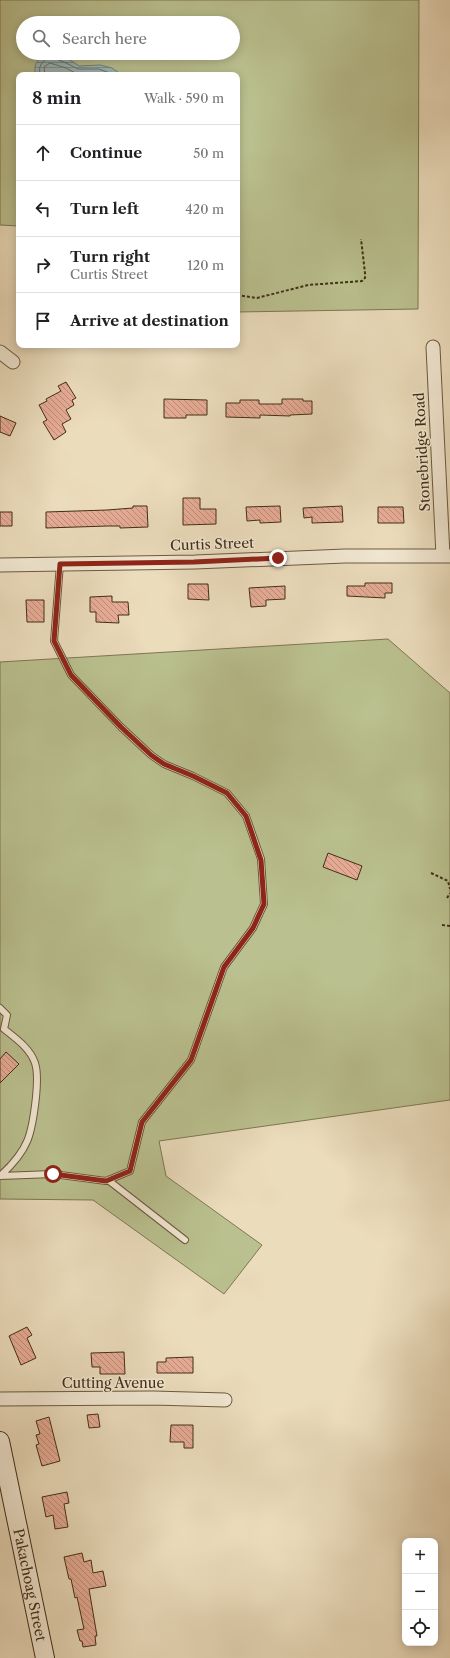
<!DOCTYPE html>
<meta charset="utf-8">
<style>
:root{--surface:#fff;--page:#f2f2f2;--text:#202124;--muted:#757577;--line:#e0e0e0}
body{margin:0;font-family:"Libre Caslon Text",serif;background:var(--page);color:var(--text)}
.controls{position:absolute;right:12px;bottom:12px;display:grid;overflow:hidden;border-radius:8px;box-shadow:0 2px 10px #0003}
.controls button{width:36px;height:36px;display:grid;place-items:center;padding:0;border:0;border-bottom:1px solid var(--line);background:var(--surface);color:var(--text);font:20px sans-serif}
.stop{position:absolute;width:12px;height:12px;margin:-9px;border:3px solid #8f2418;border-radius:50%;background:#fff}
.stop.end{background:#8f2418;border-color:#fff;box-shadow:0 1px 4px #0008}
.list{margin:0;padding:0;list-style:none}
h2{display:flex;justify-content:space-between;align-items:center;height:52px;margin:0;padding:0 16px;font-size:17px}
h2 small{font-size:13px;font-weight:400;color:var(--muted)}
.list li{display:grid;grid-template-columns:26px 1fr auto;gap:12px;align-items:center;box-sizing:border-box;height:56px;padding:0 16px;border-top:1px solid var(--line)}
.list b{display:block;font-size:15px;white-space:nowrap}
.list p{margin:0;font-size:13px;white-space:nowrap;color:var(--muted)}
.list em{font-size:13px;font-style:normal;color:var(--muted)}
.icon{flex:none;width:22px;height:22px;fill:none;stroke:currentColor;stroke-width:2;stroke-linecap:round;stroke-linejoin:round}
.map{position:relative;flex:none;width:450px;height:1658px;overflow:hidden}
.search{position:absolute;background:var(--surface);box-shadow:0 2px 10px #0003;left:16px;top:16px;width:224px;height:44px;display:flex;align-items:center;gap:10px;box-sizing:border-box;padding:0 14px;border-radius:22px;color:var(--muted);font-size:15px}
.panel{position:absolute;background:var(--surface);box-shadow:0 2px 10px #0003;left:16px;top:72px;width:224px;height:276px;border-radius:8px}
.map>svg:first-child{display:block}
.green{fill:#bac08f;stroke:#7e7753;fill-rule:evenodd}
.water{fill:url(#water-rules);stroke:#788179}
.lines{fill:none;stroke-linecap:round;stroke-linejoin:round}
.shore{stroke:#6e7468;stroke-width:1}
.building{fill:url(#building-back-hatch);stroke:#412e17}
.lane-casing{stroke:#6c5a40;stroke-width:8}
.street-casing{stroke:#6c5a40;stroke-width:15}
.secondary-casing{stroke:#412e17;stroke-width:20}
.path{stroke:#412e17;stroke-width:2;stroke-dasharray:3 2;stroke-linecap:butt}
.lane{stroke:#f2e8d3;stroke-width:6}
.street{stroke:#f2e8d3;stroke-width:13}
.secondary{stroke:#f2e8d3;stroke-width:18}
.route{stroke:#8f2418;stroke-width:5}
.labels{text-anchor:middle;stroke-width:3;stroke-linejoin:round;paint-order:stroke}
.street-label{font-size:14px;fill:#412e17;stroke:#f2e8d3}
</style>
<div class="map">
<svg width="450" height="1658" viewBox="0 0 450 1658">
<defs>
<pattern id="water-rules" width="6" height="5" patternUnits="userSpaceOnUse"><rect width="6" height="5" fill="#9cb9ba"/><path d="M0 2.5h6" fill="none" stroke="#819796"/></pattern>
<pattern id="building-back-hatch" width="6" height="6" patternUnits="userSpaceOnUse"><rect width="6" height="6" fill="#e7ac96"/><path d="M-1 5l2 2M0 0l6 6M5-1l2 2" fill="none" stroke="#bd8c79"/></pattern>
</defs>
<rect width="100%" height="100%" fill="#ebdcbc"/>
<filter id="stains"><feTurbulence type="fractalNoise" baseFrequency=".005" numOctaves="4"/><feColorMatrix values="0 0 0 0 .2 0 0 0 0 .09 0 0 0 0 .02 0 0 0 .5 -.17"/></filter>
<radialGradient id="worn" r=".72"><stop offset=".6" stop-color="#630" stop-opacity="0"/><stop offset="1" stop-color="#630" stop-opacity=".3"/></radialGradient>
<path class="green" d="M0,0H419L418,309L237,312V75H19V226L0,225ZM23,23H233V53H23Z
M388,639L450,693V1100L159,1141L166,1176L262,1245L224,1294L93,1200L0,1199V662Z"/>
<path class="water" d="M49,53L70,60L79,66L100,65L112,68L122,75H36C32,64 39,57 49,53Z"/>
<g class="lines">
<path class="shore" d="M40,75C38,65 42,62 50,56L68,64L78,69H99L115,75
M45,75L44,67L50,63L66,68L77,74H98L103,75"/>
</g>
<path class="building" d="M66,382L76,398L72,400L74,405L66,410L71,419L62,424L66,432L54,440L43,422L47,420L39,405L47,401L46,399L61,391L58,386Z
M164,399L207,400V415H186V418H164Z
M282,399H303V401H312V414L290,415V416L260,415V418L226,417V403H240V400H259V404H282Z
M0,416L16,423L10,436L0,432Z
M183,498H200V509H216V524L183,525Z
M133,506H147L148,527L120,528V526H108L46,528V512L107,510L133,508Z
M280,506L281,522L260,523V520L247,521L246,507Z
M342,506L343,522L312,523V517L304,518L303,508Z
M378,507H403L404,523H378Z
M0,512H12V526H0Z
M365,583H392V593H385V598L347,596V586H365Z
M188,584H208L209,600L188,599Z
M285,586V599L266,600V606L251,607L249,588Z
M112,596V602H128L129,615H118L119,623L96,622V612H90V597Z
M26,600H44V622H27Z
M328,853L362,866L357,880L323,867Z
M6,1052L19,1064L0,1083V1059Z
M27,1327L32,1335L27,1338L36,1358L21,1365L9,1336Z
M124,1352L125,1374H100V1367H92L91,1353Z
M193,1357V1373H157V1362H166V1358Z
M98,1414L100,1427L89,1428L87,1415Z
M49,1417L60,1461L42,1466L36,1445L39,1444L36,1435L40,1434L36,1421Z
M171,1425H193V1448H184V1442H170Z
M67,1492L69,1503L64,1504L68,1527L55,1529L53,1515L46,1517L42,1497Z
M82,1553L84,1562L91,1560L93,1573L103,1571L106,1586L89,1589L97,1636H95L96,1645L83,1647L82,1641H80L77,1630L84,1629L77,1597L75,1598L71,1579H69L64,1557Z"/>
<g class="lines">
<defs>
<path id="lane" d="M0,1008L7,1015L4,1029
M0,1176L53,1174L106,1181L130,1171L142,1122L191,1060L224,967L253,928L264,904L261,859L246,816L227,793L193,776L164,764L151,755L121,727L71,675L54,641L60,564
M0,1176C29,1150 32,1134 36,1097C37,1087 38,1072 35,1063C30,1048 15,1038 4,1029
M108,1180L185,1240"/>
<path id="street" d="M433,347L443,556
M0,352L13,362
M0,565L195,562L345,556H450
M0,1399L153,1398L225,1400"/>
<g id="secondary">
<path id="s1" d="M0,1441L45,1658"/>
</g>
</defs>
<use href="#lane" class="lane-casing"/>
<use href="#street" class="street-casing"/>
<use href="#secondary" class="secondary-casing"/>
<path class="path" d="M237,295L257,298L308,285L362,281L365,278V273L361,239
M431,873L448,881L450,889
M447,898L450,893
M442,925L450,926"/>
<use href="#lane" class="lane"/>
<use href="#street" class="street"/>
<use href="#secondary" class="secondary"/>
</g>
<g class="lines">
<path class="route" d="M53,1174L106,1181L130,1171L142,1122L191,1060L224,967L253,928L264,904L261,860L246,816L227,793L193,776L164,764L151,755L121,727L71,675L54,641L60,564L194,562L278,558"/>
</g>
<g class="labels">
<g class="street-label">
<text transform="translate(422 452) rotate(-93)" y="5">Stonebridge Road</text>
<text transform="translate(212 544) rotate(-2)" y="5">Curtis Street</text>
<text x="113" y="1388">Cutting Avenue</text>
<text dy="5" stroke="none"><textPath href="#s1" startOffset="147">Pakachoag Street</textPath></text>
</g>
</g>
<rect width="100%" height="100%" filter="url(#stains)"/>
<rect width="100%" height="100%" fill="url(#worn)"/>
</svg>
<div class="controls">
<button>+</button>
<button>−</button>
<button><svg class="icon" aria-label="locate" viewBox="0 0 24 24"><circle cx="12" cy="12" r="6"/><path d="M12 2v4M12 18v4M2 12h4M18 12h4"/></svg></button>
</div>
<div class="stop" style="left:53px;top:1174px"></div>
<div class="stop end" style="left:278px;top:558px"></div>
<div class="search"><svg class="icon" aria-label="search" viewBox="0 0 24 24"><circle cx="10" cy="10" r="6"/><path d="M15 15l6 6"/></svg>Search here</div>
<section class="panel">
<h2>8 min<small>Walk · 590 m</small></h2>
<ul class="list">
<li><svg class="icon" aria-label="ahead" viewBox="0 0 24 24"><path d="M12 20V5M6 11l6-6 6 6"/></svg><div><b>Continue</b></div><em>50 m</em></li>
<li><svg class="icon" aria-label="left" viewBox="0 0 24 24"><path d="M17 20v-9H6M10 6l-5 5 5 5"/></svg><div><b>Turn left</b></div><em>420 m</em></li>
<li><svg class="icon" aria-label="right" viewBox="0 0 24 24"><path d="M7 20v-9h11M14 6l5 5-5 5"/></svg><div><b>Turn right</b><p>Curtis Street</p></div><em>120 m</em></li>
<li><svg class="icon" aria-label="arrive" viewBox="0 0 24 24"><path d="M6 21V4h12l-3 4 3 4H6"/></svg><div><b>Arrive at destination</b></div></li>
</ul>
</section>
</div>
